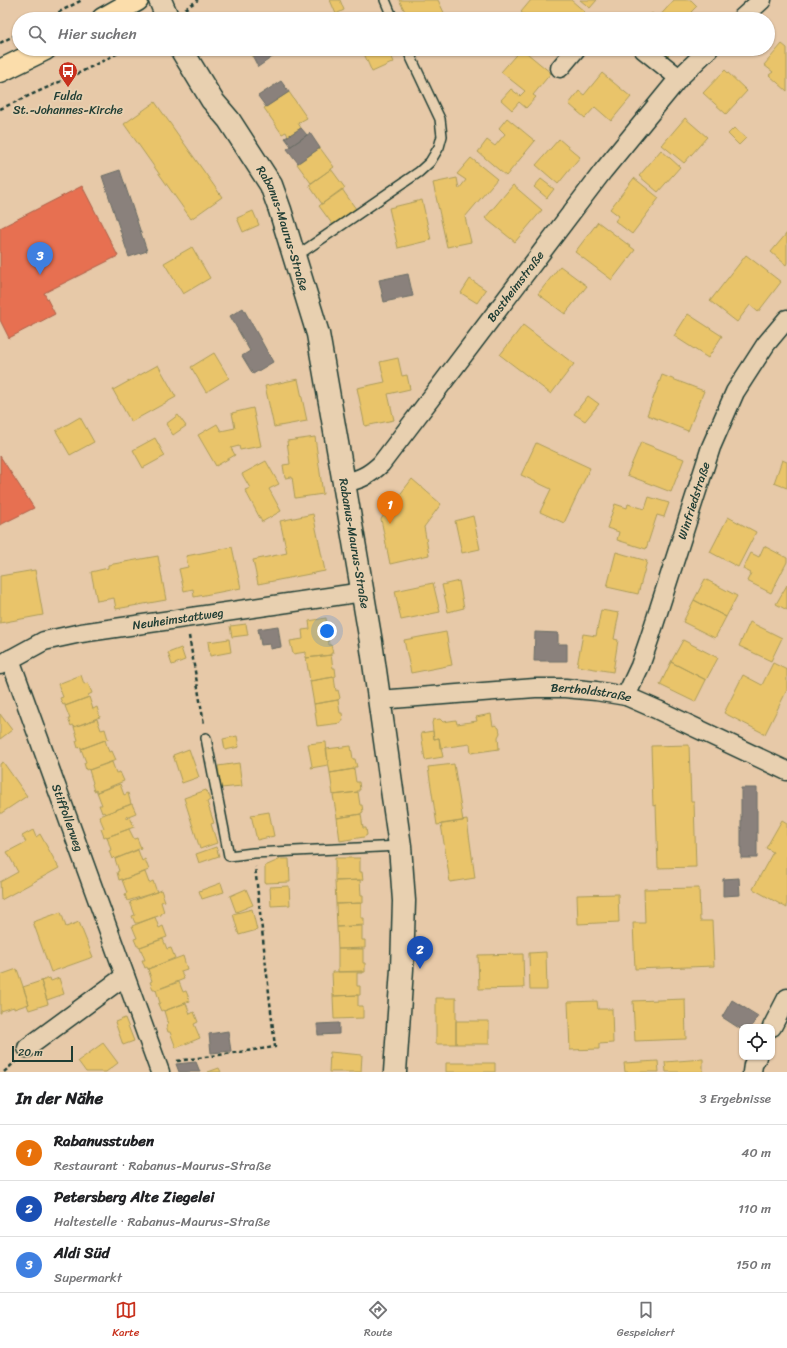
<!DOCTYPE html>
<html lang="de">
<meta charset="utf-8">
<style>
:root{--surface:#fff;--page:#f2f2f2;--text:#202124;--muted:#757577;--line:#e0e0e0;--accent:#c8321e}
body{margin:0;font-family:Sriracha,sans-serif;background:var(--page);color:var(--text)}
.controls{position:absolute;right:12px;bottom:12px;display:grid;overflow:hidden;border-radius:8px;box-shadow:0 1px 3px #0004}
.controls button{width:36px;height:36px;display:grid;place-items:center;padding:0;border:0;border-bottom:1px solid var(--line);background:var(--surface);color:var(--text);font:20px sans-serif}
.scale{position:absolute;left:12px;bottom:10px;width:61px;box-sizing:border-box;padding-left:4px;border:2px solid #1f3d34;border-top:0;font-size:11px;line-height:14px;white-space:nowrap;color:#1f3d34;-webkit-text-stroke:3px #e8d0b0;paint-order:stroke}
.you{position:absolute;left:327px;top:631px;width:14px;height:14px;margin:-10px;border:3px solid #fff;border-radius:50%;background:#1a73e8;box-shadow:0 0 0 6px #1a73e833}
.badge{display:grid;place-items:center;width:26px;height:26px;border-radius:50%;background:var(--accent);color:#fff;font-size:13px;font-weight:700}
.pin{position:absolute;translate:-50% -33px;filter:drop-shadow(0 1px 2px #0008)}
.pin::after{content:'';position:absolute;top:21px;width:14px;height:12px;background:inherit;clip-path:polygon(0 0,100% 0,50% 100%)}
.list{margin:0;padding:0;list-style:none}
h2{display:flex;justify-content:space-between;align-items:center;height:52px;margin:0;padding:0 16px;font-size:17px}
h2 small{font-size:13px;font-weight:400;color:var(--muted)}
.list li{display:grid;grid-template-columns:26px 1fr auto;gap:12px;align-items:center;box-sizing:border-box;height:56px;padding:0 16px;border-top:1px solid var(--line)}
.list b{display:block;font-size:15px;white-space:nowrap}
.list p{margin:0;font-size:13px;white-space:nowrap;color:var(--muted)}
.list em{font-size:13px;font-style:normal;color:var(--muted)}
.icon{flex:none;width:22px;height:22px;fill:none;stroke:currentColor;stroke-width:2;stroke-linecap:round;stroke-linejoin:round}
.map{position:relative;flex:none;width:787px;height:1072px;overflow:hidden}
.search{position:absolute;background:var(--surface);box-shadow:0 1px 3px #0004;left:12px;right:12px;top:12px;height:44px;display:flex;align-items:center;gap:10px;box-sizing:border-box;padding:0 14px;border-radius:22px;color:var(--muted);font-size:15px}
.sheet{height:220px;background:var(--surface)}
nav{display:flex;justify-content:space-around;align-items:center;box-sizing:border-box;height:56px;border-top:1px solid var(--line);background:var(--surface);font-size:11px;color:var(--muted)}
nav a{display:grid;justify-items:center;gap:2px}
nav .on{color:var(--accent)}
.map>svg:first-child{display:block}
.homes{fill:#e9c46a;stroke:#ac9c5a}
.shops{fill:#e76f51;stroke:#ab6048}
.industry{fill:#8a817c;stroke:#6a6d66}
.lines{fill:none;stroke-linecap:round;stroke-linejoin:round}
.service-casing{stroke:#1f3d34;stroke-width:12}
.minor-casing{stroke:#1f3d34;stroke-width:21}
.secondary-casing{stroke:#1f3d34;stroke-width:25}
.primary-casing{stroke:#1f3d34;stroke-width:25}
.path{stroke:#1f3d34;stroke-width:2.5;stroke-dasharray:4 3;stroke-linecap:butt}
.service{stroke:#e8d0b0;stroke-width:9}
.minor{stroke:#e8d0b0;stroke-width:18}
.secondary{stroke:#e8d0b0;stroke-width:22}
.primary{stroke:#fbddab;stroke-width:22}
.labels{text-anchor:middle;stroke-width:4;stroke-linejoin:round;paint-order:stroke}
.poi-label{font-size:12px;fill:#1f3d34;stroke:#e8d0b0}
.street-label{font-size:12px;fill:#1f3d34;stroke:#e8d0b0}
</style>
<div class="map">
<svg width="787" height="1072" viewBox="0 0 787 1072">
<rect width="100%" height="100%" fill="#e7c9a8"/>
<filter id="ink" filterUnits="userSpaceOnUse"><feTurbulence type="fractalNoise" baseFrequency=".025" numOctaves="2"/><feDisplacementMap in="SourceGraphic" scale="8" xChannelSelector="R" yChannelSelector="G"/><feConvolveMatrix kernelMatrix="1 2 1 2 8 2 1 2 1" color-interpolation-filters="sRGB"/></filter>
<g filter="url(#ink)">
<path class="homes" d="M330,0H340L344,10L336,14Z
M399,0H438L447,19H409Z
M531,0H571L585,12L579,19H529L521,12Z
M580,0H597L590,8Z
M674,0H691L697,6L691,12L699,19H646L652,13L657,19Z
M782,44L787,48V91L769,75L773,72L764,65Z
M247,49H266L252,57Z
M362,49H388L394,62L372,72Z
M521,49H522L551,73L533,95L536,97L526,108L519,102L512,110L501,100L511,89L520,96L525,91L501,72Z
M660,49H674L668,56Z
M725,70L747,91L726,114L703,93Z
M602,73L631,97L611,121L595,107L585,118L569,104L579,91L584,95Z
M289,92L307,118L298,123L301,128L288,136L286,132L282,134L264,108Z
M155,102L222,197L191,219L124,124Z
M507,118L535,141L506,176L478,152L487,140L495,146L505,134L499,128Z
M685,118L707,137L684,163L662,145Z
M734,128L746,138L739,145L728,134Z
M559,139L580,157L558,184L536,165Z
M320,148L334,167L311,183L297,164Z
M661,150L680,167L658,192L639,176Z
M471,158L497,179L465,217L471,242L447,247L433,183L457,178L459,189L466,180L457,174Z
M331,169L345,188L322,204L309,185Z
M634,178L659,198L632,234L615,221L619,216L610,209Z
M541,179L554,189L547,198L534,187Z
M513,185L542,210L515,242L485,218Z
M342,189L356,209L333,225L319,206Z
M422,200L431,240L398,248L389,208Z
M253,211L259,225L243,232L237,218Z
M598,222L635,250L612,280L575,252Z
M787,233V263L786,265L771,252Z
M192,247L210,278L183,294L164,263Z
M746,255L781,282L758,312L750,305L737,322L710,301Z
M560,266L587,286L565,314L538,294Z
M470,279L486,290L477,303L461,293Z
M688,314L722,336L708,358L674,336Z
M523,325L574,364L551,394L500,355Z
M214,353L229,378L206,392L191,367Z
M398,358L402,376L407,375L410,389L388,394L394,420L365,426L357,388L385,382L380,362Z
M158,365L176,397L131,422L113,390Z
M662,375L704,391L688,431L647,415Z
M298,379L307,421L274,427L265,386Z
M588,396L599,404L585,421L574,414Z
M253,408L261,446L240,450L239,446L231,448L235,455L216,466L198,435L217,424L221,431L235,428L232,413Z
M178,415L186,426L173,435L166,424Z
M80,417L94,442L70,455L56,431Z
M315,437L323,494L295,498L292,477L285,478L283,465L290,464L287,441Z
M155,438L165,456L143,468L133,450Z
M641,442L684,459L671,492L627,475Z
M536,443L590,468L564,523L540,512L551,489L521,475Z
M782,460L787,462V488L774,483Z
M266,461L279,484L269,489L281,511L262,522L245,490L250,488L242,474Z
M412,479L441,504L424,527L429,555L390,564L381,519Z
M649,497L669,503L664,517L657,515L646,549L617,540L619,532L607,528L615,504L627,508L628,504L645,509Z
M313,514L325,571L258,584L253,560L287,553L280,521Z
M473,516L480,549L462,553L455,521Z
M728,517L756,532L738,567L710,552Z
M764,546L787,558V562L771,593L747,581L751,573L743,569L751,553L759,557Z
M232,547L241,588L194,597L193,589L184,591L179,569L188,567L186,556Z
M616,552L647,561L638,594L607,587Z
M158,556L166,600L116,609L114,598L97,601L91,572L108,568V565Z
M35,570L43,615L0,623V576Z
M705,579L737,596L726,617L694,600Z
M459,581L464,608L448,612L442,585Z
M433,583L440,612L401,620L395,591Z
M787,585V610L776,604Z
M694,600L726,617L715,638L683,622Z
M601,610L619,613L614,639L618,640L613,672L577,666L583,634L596,636Z
M326,618L329,645H331L333,653H331V655L306,658V652L293,654L290,641L303,639L302,630L310,629L309,621Z
M750,622L782,638L771,661L739,646Z
M246,624L248,635L232,637L230,626Z
M446,632L452,665L411,673L404,640Z
M229,639L231,652L210,656L208,642Z
M683,640L718,658L706,680L671,662Z
M181,648L185,660L172,665L168,653Z
M331,655L333,668H335L336,676L334,677L310,681L306,658Z
M671,662L706,680L695,702L660,685Z
M773,663L787,670V690L765,734L724,713L743,675L762,685Z
M81,675L84,684L88,683L92,693L88,695L89,697L65,706V704L63,705L60,698L63,697L58,684Z
M334,677L336,691L338,690L340,698L338,700L314,704L310,681Z
M89,697L93,709L97,707L100,717L74,727L73,725L71,726L68,719H70L65,706Z
M338,700L340,713H342L343,721H341V723L317,726L314,704Z
M0,714L12,730L0,739Z
M491,714L493,726L495,725L499,728L500,733L498,737L499,749L471,753L470,744L440,748L439,738L434,739L432,723L433,720L440,719L443,722L456,720L457,724L477,721L476,717Z
M97,719L101,730L105,729L108,739L81,749V747L78,748L76,741L78,740L74,727Z
M433,731L434,739L439,738L443,757L425,760L421,733Z
M237,736L239,747L225,750L223,739Z
M105,740L109,752L112,751L116,760L89,770L88,769L86,770L84,763L86,762L81,749Z
M326,742L328,765L311,768L312,766L308,744Z
M689,745L691,802H694L696,867L658,868L656,805L653,806L651,746Z
M351,746L353,759H355L357,767H354V769L330,773L326,749Z
M189,749L199,777L182,783L173,755Z
M3,762L27,796L0,814V764Z
M112,762L116,773L120,772L124,781L97,792L96,790L94,791L92,784L93,783L89,770Z
M239,763L242,786L221,788L218,766Z
M454,764L463,821L437,825L428,767Z
M354,769L356,782H359L360,790H358V792L333,795L330,773Z
M120,784L124,795L128,793L131,804L105,814L104,812L102,813L99,805H102L97,792Z
M206,790L210,800L207,802L214,823L211,824L217,843L200,849L184,798Z
M358,792L360,805H362L363,812L361,813V814L337,818L333,795Z
M132,804L136,813L126,817V819L130,817L134,827L107,837L106,836L104,837L101,829L104,828L99,816Z
M269,812L274,836L257,840L251,815Z
M361,814L363,828H366L367,835L364,837L340,841L337,818Z
M467,820L475,878L450,882L441,824Z
M782,820L787,823V908L753,889L773,852L766,848Z
M129,829L134,839L137,838L141,848L115,859L114,857L112,859L109,851L111,850L107,837Z
M33,830L36,837L40,834L59,868L1,900L0,882L18,872L7,852L26,842L22,836Z
M216,847L219,856L199,863L196,854Z
M138,850L142,861L145,859L149,870L122,880V879L119,880L117,872L119,871L115,859Z
M335,858H360V872H362L363,880L335,881Z
M281,859H289L290,882L265,883V866Z
M145,872L149,883L153,881L157,892L127,901L125,894L127,893L122,880Z
M360,880L361,895H363V903L336,904L335,881Z
M221,883L224,892L202,899L199,891Z
M289,886L290,905L271,906L270,887Z
M699,888L700,921H712L714,966L635,969L633,923H645L644,889Z
M246,889L253,905L236,912L230,896Z
M161,890L165,901L161,902L164,912L161,914V915L138,923H135L132,916L135,915L130,902Z
M618,894L619,922L578,924L577,895Z
M361,903V918H364V925L337,927L336,904Z
M252,909L257,930L239,935L233,914Z
M61,912L66,927L79,922L93,957L51,972L33,922Z
M155,917L159,928L163,926L167,937L140,947L139,946H137L134,939L137,938L132,926Z
M362,926V940H365V948L338,949L337,927Z
M163,939L167,949L171,948L175,958L148,969L147,967L145,968L142,960H145L140,947Z
M338,949H363V963H365V972H338Z
M546,952L547,990H530L529,953Z
M523,954L524,988L479,989L478,955Z
M183,956L187,969L181,971L184,979L156,990L155,989H153L150,982L152,981L148,969Z
M17,969L29,1004L14,1009V1007L1,1011V1013H0V975Z
M363,971V973H357V986H360V995L333,996L332,972Z
M50,978L51,981L59,978L64,994L47,1000L41,981Z
M41,981L48,1004L29,1010L27,1005L29,1004L23,987Z
M179,982L183,992L186,991L190,1001L164,1011L163,1010L161,1011L158,1004L160,1003L156,990Z
M358,995V1006H363V1018L334,1019L333,996Z
M436,998H456V1044H436Z
M685,999L686,1039L635,1041L633,1001Z
M597,1001L598,1009H612L613,1043L599,1044V1049L570,1050L568,1002Z
M186,1003L190,1014L194,1012L198,1022L194,1024L200,1038L176,1048L170,1032H168L166,1025L168,1024L164,1011Z
M125,1018L134,1041L123,1045L115,1022Z
M456,1021H489V1044H456Z
M103,1043L118,1063L106,1072H86L78,1061Z
M330,1052L362,1055L361,1072H329Z
M703,1059V1072H666L665,1062Z
M658,1061L659,1072H625L624,1063Z
M446,1063H495V1072H446Z
M219,1068L221,1072H208Z"/>
<path class="shops" d="M82,186L118,256L44,293L55,314L9,338L0,320V228Z
M0,456L34,508L0,525Z"/>
<path class="industry" d="M266,49H279L281,51L258,67L253,57Z
M281,81L289,92L266,107L258,96Z
M301,128L307,135L291,146L285,138Z
M310,133L320,148L298,163L287,149Z
M120,170L147,251L129,257L102,176Z
M408,274L413,296L384,302L379,280Z
M243,308L273,362L253,374L242,356L250,351L230,316Z
M278,626L281,647L270,649V644L261,645L258,629Z
M535,632L558,633V644H567V661H534Z
M741,788H757V858H741Z
M739,878L740,895L723,896V879Z
M732,1000L758,1016L751,1027H742V1030L722,1017Z
M339,1023V1034L318,1035L317,1024Z
M228,1031L231,1051L211,1053L209,1034Z
M196,1062L200,1072H179L176,1064Z"/>
<g class="lines">
<defs>
<path id="service" d="M385,0L393,19
M295,257L419,172L430,162L439,147L442,136L440,119L407,49
M206,738L229,856L253,853L400,846"/>
<g id="minor">
<path d="M741,19L762,0"/>
<path d="M643,49L679,78"/>
<path d="M560,68L576,49"/>
<path id="s1" d="M344,483C361,479 368,476 381,464L603,171L679,78L709,49"/>
<path id="s2" d="M10,659L160,1072"/>
<path id="s3" d="M0,665L44,641L81,633L363,592"/>
<path id="s4" d="M626,696L640,666L650,637L711,447L735,392L766,344L787,319"/>
<path id="s5" d="M379,700L535,688H565L596,691L626,696L658,710L787,771"/>
<path d="M772,1027L787,998"/>
<path d="M27,1048L125,976"/>
<path d="M752,1072L753,1065L757,1057"/>
</g>
<g id="secondary">
<path d="M160,0L168,19"/>
<path id="s6" d="M181,49L212,100L229,120L271,185L280,210L318,334L344,483L371,642L400,846L404,901L402,969L395,1072"/>
</g>
<path id="primary" d="M103,19L137,0
M0,71L45,49"/>
</defs>
<use href="#service" class="service-casing"/>
<use href="#minor" class="minor-casing"/>
<use href="#secondary" class="secondary-casing"/>
<use href="#primary" class="primary-casing"/>
<path class="path" d="M185,9L198,0
M46,19L82,0
M0,43L19,33
M0,109L79,73L126,49
M189,636L204,724
M177,1061L275,1047L255,867
M4,1072L15,1062"/>
<use href="#service" class="service"/>
<use href="#minor" class="minor"/>
<use href="#secondary" class="secondary"/>
<use href="#primary" class="primary"/>
</g>
</g>
<defs>
<symbol id="bus-pin" viewBox="-11 -11 22 30"><path d="M0 17L-7.5 6A9.5 9.5 0 1 1 7.5 6Z" fill="#c8321e" stroke="#e8d0b0"/><path d="M-5-6H5V4H4V6H2V4H-2V6H-4V4H-5ZM-3.5-4V0h7V-4ZM-3.5 1.2v1.5H-2V1.2ZM2 1.2v1.5H3.5V1.2Z" fill="#fff"/></symbol>
</defs>
<g fill-rule="evenodd">
<use href="#bus-pin" x="57" y="60" width="22" height="30"/>
</g>
<g class="labels">
<g class="poi-label">
<text x="68" y="100">Fulda<tspan x="68" dy="14">St.-Johannes-Kirche</tspan></text>
</g>
<g class="street-label">
<text dy="4" stroke="none"><textPath href="#s6" startOffset="208">Rabanus-Maurus-Straße</textPath></text>
<text dy="4" stroke="none"><textPath href="#s1" startOffset="265">Bastheimstraße</textPath></text>
<text dy="4" stroke="none"><textPath href="#s4" startOffset="207">Winfriedstraße</textPath></text>
<text dy="4" stroke="none"><textPath href="#s6" startOffset="532">Rabanus-Maurus-Straße</textPath></text>
<text dy="4" stroke="none"><textPath href="#s3" startOffset="186">Neuheimstattweg</textPath></text>
<text dy="4" stroke="none"><textPath href="#s5" startOffset="213">Bertholdstraße</textPath></text>
<text dy="4" stroke="none"><textPath href="#s2" startOffset="169">Stiffollerweg</textPath></text>
</g>
</g>
</svg>
<div class="controls">
<button><svg class="icon" aria-label="locate" viewBox="0 0 24 24"><circle cx="12" cy="12" r="6"/><path d="M12 2v4M12 18v4M2 12h4M18 12h4"/></svg></button>
</div>
<div class="scale">20 m</div>
<div class="you"></div>
<div class="pin badge" style="left:390px;top:524px;background:#e8710a">1</div>
<div class="pin badge" style="left:420px;top:969px;background:#1a4fb4">2</div>
<div class="pin badge" style="left:40px;top:275px;background:#3f7fe0">3</div>
<div class="search"><svg class="icon" aria-label="search" viewBox="0 0 24 24"><circle cx="10" cy="10" r="6"/><path d="M15 15l6 6"/></svg>Hier suchen</div>
</div>
<section class="sheet">
<h2>In der Nähe<small>3 Ergebnisse</small></h2>
<ul class="list">
<li><span class="badge" style="background:#e8710a">1</span><div><b>Rabanusstuben</b><p>Restaurant · Rabanus-Maurus-Straße</p></div><em>40 m</em></li>
<li><span class="badge" style="background:#1a4fb4">2</span><div><b>Petersberg Alte Ziegelei</b><p>Haltestelle · Rabanus-Maurus-Straße</p></div><em>110 m</em></li>
<li><span class="badge" style="background:#3f7fe0">3</span><div><b>Aldi Süd</b><p>Supermarkt</p></div><em>150 m</em></li>
</ul>
</section>
<nav>
<a class="on"><svg class="icon" aria-label="map" viewBox="0 0 24 24"><path d="M3 6l6-2 6 2 6-2v14l-6 2-6-2-6 2zM9 4v14M15 6v14"/></svg>Karte</a>
<a><svg class="icon" aria-label="directions" viewBox="0 0 24 24"><path d="M12 3l9 9-9 9-9-9zM9 14v-3h6M13 9l2 2-2 2"/></svg>Route</a>
<a><svg class="icon" aria-label="saved" viewBox="0 0 24 24"><path d="M7 4h10v16l-5-4-5 4z"/></svg>Gespeichert</a>
</nav>
